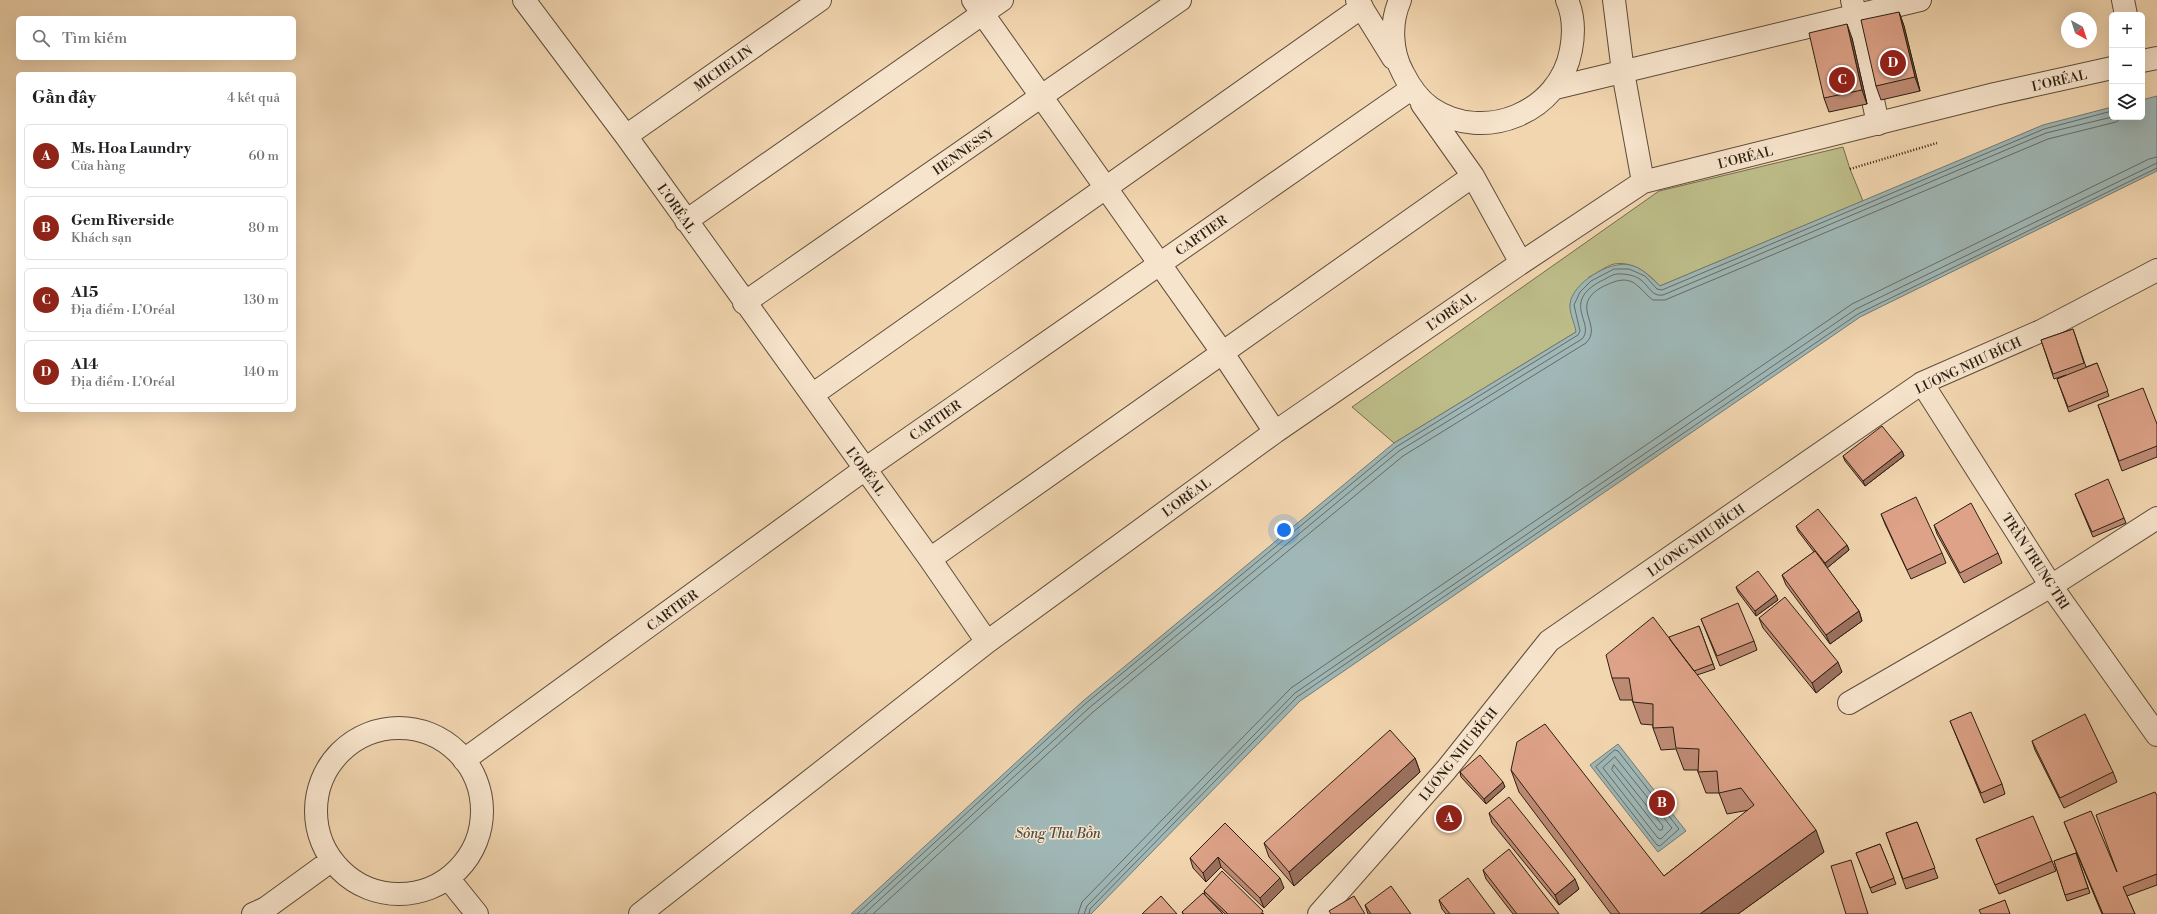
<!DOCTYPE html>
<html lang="vi">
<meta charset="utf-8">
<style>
:root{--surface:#fff;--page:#f2f2f2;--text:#202124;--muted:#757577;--line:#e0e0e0;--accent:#8f2418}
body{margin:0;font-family:"Libre Bodoni",serif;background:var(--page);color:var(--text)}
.controls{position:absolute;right:12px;top:12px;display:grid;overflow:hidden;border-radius:6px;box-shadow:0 4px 16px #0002}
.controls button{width:36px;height:36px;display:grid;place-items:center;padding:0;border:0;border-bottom:1px solid var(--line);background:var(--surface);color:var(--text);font:20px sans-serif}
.compass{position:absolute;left:2061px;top:12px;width:36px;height:36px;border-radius:50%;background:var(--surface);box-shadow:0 4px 16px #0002;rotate:141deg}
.you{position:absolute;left:1284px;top:530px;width:14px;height:14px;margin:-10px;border:3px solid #fff;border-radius:50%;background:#1a73e8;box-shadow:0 0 0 6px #1a73e833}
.badge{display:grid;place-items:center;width:26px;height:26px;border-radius:50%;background:var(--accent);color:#fff;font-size:13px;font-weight:700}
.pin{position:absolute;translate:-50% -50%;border:2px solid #fff;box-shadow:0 1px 4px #0006}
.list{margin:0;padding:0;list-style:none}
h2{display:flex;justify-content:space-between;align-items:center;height:52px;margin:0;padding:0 16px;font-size:17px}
h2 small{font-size:13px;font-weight:400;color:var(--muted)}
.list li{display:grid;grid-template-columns:26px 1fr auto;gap:12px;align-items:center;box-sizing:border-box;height:64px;margin:0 8px 8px;padding:0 8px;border:1px solid var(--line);border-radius:6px}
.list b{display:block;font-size:15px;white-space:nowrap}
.list p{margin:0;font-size:13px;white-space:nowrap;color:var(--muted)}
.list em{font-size:13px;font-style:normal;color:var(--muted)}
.icon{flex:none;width:22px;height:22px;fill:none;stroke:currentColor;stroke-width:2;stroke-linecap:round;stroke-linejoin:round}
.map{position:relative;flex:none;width:2157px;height:914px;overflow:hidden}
.search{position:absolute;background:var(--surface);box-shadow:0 4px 16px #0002;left:16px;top:16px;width:280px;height:44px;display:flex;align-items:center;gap:10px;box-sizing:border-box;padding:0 14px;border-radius:6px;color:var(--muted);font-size:15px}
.panel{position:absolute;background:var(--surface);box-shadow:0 4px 16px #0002;left:16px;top:72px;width:280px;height:340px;border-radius:6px}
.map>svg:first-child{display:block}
.green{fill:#bdbd89;stroke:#746e4e}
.water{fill:#9fb7b6;stroke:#717a74}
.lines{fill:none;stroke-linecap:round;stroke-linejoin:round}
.shore{stroke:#666b64;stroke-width:1}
.minor-casing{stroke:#5e4d3a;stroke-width:24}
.path{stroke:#2c1f12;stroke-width:2.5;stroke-dasharray:1 2;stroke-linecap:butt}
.minor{stroke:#f7e4cc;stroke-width:22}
.wall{fill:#be8b75;stroke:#2c1f12}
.shaded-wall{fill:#9b715f;stroke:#2c1f12}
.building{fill:#dda288;stroke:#2c1f12}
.labels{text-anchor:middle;stroke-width:3;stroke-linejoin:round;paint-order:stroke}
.street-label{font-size:13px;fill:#2c1f12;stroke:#f7e4cc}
.water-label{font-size:14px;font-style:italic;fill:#4e4d43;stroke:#f7e4cc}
</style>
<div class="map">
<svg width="2157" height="914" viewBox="0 0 2157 914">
<rect width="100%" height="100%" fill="#f2d6b0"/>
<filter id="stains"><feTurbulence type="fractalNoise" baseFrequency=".005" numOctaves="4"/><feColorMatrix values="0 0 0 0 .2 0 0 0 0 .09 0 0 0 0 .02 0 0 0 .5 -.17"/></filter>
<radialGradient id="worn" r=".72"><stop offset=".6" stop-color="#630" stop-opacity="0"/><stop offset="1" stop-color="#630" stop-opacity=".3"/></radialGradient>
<path class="green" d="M1843,147L1850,169L1863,201L1660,286C1648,273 1633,261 1614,264C1606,266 1596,274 1589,277L1576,332L1394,443L1352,407L1659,191Z"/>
<path class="water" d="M2157,96V171L1860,317L1300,701L1091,914H851L1083,701L1394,443L1576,332C1575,324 1569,313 1570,304C1572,283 1610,260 1630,265C1643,268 1651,278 1660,286L2043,125L2112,107V117H2142V100Z
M1618,744L1686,831L1658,852L1590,765Z"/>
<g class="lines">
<path class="shore" d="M1615,750L1618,751L1679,829L1660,846L1657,845L1596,767Z
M1615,757L1672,828L1661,839L1658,838L1603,768Z
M1614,765L1663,826L1662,830H1659L1612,770Z
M857,914L1085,704L1396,447L1578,335L1580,331L1574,305L1580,292L1591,281L1614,269H1629L1645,276L1657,289L1662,290L2044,129L2112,111
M864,914L1089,708L1399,451L1582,339C1596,323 1560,303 1601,281C1608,278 1613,273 1621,274C1628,274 1636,276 1641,280C1649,286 1652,297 1663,295L2046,133L2112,117
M873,914L1093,712L1403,456L1586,343C1604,325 1568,306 1602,287C1615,281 1627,275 1639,287C1644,291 1647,296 1653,300H1665L2048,139L2116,122L2123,117
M1078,914L1082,902L1291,688L1852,304L2149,159L2157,157
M1084,914L1087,906L1295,693L1856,309L2157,163
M1089,914L1090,909L1297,697L1858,314L2157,168"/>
<defs>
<path id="minor" d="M524,0L626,136L930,559L987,642
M973,0L1222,352L1275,432
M1357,0L1393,58
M1400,0C1390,23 1391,51 1403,73C1410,87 1418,99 1431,108C1484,144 1560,112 1571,50C1574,34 1574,16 1567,0
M1614,0L1623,72L1643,182
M1852,0L1878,124
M2123,0L2126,15
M2142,61L2157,58
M1555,88L1920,0
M1422,104L1473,176L1521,263
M626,136L820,0
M686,221L1002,0
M744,303L1180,0
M1922,383L2051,586L2157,735
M812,395L1362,7
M930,559L1473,176
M1849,703L2051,586L2157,518
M316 811a83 83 0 1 1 166 0a83 83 0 1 1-166 0Z
M464,760L865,469L1411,89
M448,878L477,914
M253,914L266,908L332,860
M640,914L987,642L1275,432L1521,263L1643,182L1995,94L2112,68
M1319,914L1446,770L1549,641L1922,383L2041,331L2157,270"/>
</defs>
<use href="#minor" class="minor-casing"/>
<path class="path" d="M1850,169L1937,143"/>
<use href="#minor" class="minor"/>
</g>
<path class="wall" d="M1899,12L1904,26L1920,91L1881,100L1876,86Z
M1852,38L1867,104L1829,112L1824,98Z
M2073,329L2086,367L2097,363L2109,396L2069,412L2057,379L2066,375L2054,379L2041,340Z
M2098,405L2157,424V457L2122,471Z
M1902,451L1904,456L1865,486L1845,461L1843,456Z
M2075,494L2124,518L2126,523L2093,537Z
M1881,514L1942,553L1946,563L1911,579L1885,524Z
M1934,525L1998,553L2002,563L1964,583L1937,534Z
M1796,526L1847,545L1849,550L1827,568L1859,611L1862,621L1830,644L1786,585L1782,575L1814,552L1798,531Z
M1736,587L1778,600L1756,616L1738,592Z
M1759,618L1842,672L1816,693L1763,628Z
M1701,619L1754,641L1757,650L1720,666Z
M1699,626L1715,669L1697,675L1824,852L1738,914H1611L1519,792L1511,770L1664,876L1749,810L1727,814L1719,793H1706L1698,772V770H1684L1676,749L1661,750L1653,728V725L1641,724L1632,700H1620L1612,678L1671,641Z
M1950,721L2002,784L2005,794L1984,803Z
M2032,741L2113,772L2117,782L2064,808L2035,750Z
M1415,758L1420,772L1294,886L1269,857L1264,843Z
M1460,772L1505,787L1486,804L1461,777Z
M2157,796V885L2127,896L2135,914H2102L2064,822L2117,872Z
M1489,813L1579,889L1559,905L1492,823Z
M1917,822L1938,878L1906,889L1886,833Z
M1225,823L1284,888L1264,908L1221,867L1206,882L1193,868L1190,858Z
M1976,839L2052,861L2056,871L1999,894Z
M1880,844L1896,884L1872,893L1856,853Z
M2076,853L2090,893L2067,901L2054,861Z
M1483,870L1559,914H1513L1486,879Z
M1204,891L1264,914H1225L1208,898L1223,914H1183L1182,912L1205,895Z
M1439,900L1495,914H1446L1442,909Z
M1365,905L1411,914H1368Z"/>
<path class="shaded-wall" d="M1899,12L1904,26L1920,91L1915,77Z
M1847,24L1852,38L1867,104L1862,90Z
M1902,451L1904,456L1865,486L1863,481Z
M1847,545L1849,550L1827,568L1825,563Z
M1776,595L1778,600L1756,616L1755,611Z
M1859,611L1862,621L1830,644L1826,635Z
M1838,662L1842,672L1816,693L1812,683Z
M1415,758L1420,772L1294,886L1289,872Z
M1503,782L1505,787L1486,804L1484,799Z
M1816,830L1824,852L1738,914H1700Z
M1218,857L1221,867L1206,882L1203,873Z
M1280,878L1284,888L1264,908L1260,898Z
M1575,879L1579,889L1559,905L1555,895Z"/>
<path class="building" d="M1899,12L1915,77L1876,86L1861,20Z
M1847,24L1862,90L1824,98L1809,33Z
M2073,329L2084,363L2053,374L2041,340Z
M2097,363L2108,391L2068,407L2057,379Z
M2143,388L2157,424V446L2119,461L2098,405Z
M1882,426L1902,451L1863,481L1843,456Z
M2108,479L2124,518L2092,532L2075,494Z
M1916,497L1942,553L1907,570L1881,514Z
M1971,503L1998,553L1960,573L1934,525Z
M1818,509L1847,545L1825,563L1796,526Z
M1815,551L1859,611L1826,635L1782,575Z
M1758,571L1776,595L1755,611L1736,587Z
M1785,597L1838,662L1812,683L1759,618Z
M1738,603L1754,641L1717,656L1701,619Z
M1653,617L1816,830L1700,914H1620L1511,770L1517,742L1545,724L1664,876L1754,805L1741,788L1719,793L1717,771L1698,772L1699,749L1676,748L1673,727L1653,728V704L1633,702L1629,678H1612L1606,655Z
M1699,626L1713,664L1694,671L1671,641L1669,637Z
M1971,712L2002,784L1981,793L1950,721Z
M2085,714L2113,772L2060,798L2032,741Z
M1390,730L1415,758L1289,872L1264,843Z
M1480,755L1503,782L1484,799L1460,772Z
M2155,792L2157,796V874L2123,887L2135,914H2103L2064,822L2091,811L2117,872L2096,815Z
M1509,797L1575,879L1555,895L1489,813Z
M2033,816L2052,861L1995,885L1976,839Z
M1917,822L1935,868L1903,879L1886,833Z
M1225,823L1280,878L1260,898L1218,857L1203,873L1190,858Z
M1880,844L1894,878L1870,888L1856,853Z
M1509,849L1559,914H1517L1483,870Z
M2076,853L2088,888L2065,895L2054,861Z
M1851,860L1868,914H1846L1831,866Z
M1222,871L1263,911L1261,914H1228L1204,891Z
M1468,878L1495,914H1450L1439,900Z
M1391,886L1411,914H1371L1365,905Z
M1203,893L1223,914H1184L1182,912Z
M1161,896L1177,914H1142Z
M1354,896L1365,914H1331L1329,911Z
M2005,900L2010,914H1981L1979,910Z"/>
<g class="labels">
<g class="street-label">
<text transform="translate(723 68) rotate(-35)" y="5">MICHELIN</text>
<text transform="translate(2059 80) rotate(-13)" y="5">L’ORÉAL</text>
<text transform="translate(963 151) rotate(-35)" y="5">HENNESSY</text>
<text transform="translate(1745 157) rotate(-14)" y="5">L’ORÉAL</text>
<text transform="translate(677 208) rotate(55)" y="5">L’ORÉAL</text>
<text transform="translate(1201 235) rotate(-35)" y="5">CARTIER</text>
<text transform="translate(1451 311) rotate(-35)" y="5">L’ORÉAL</text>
<text transform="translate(1968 365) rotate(-25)" y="5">LƯƠNG NHƯ BÍCH</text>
<text transform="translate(935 420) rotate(-35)" y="5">CARTIER</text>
<text transform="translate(866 471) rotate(54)" y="5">L’ORÉAL</text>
<text transform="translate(1186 497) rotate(-36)" y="5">L’ORÉAL</text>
<text transform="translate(1696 540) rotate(-35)" y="5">LƯƠNG NHƯ BÍCH</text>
<text transform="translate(2036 561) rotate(57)" y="5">TRẦN TRUNG TRI</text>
<text transform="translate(672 610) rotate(-36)" y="5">CARTIER</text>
<text transform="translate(1458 754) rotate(-51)" y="5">LƯƠNG NHƯ BÍCH</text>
</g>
<g class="water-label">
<text x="1058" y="838">Sông Thu Bồn</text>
</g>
</g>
<rect width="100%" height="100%" filter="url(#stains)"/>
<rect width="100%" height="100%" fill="url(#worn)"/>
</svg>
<div class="controls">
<button>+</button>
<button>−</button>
<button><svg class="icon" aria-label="layers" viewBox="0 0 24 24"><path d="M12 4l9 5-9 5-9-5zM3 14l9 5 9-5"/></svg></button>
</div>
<svg class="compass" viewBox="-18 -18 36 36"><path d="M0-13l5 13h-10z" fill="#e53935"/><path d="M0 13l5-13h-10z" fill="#757577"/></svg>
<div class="you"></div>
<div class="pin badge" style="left:1449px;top:818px">A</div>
<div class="pin badge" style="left:1662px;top:803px">B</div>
<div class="pin badge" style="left:1842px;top:80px">C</div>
<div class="pin badge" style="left:1893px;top:63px">D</div>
<div class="search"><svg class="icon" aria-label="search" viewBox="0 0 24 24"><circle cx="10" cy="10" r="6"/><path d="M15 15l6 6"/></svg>Tìm kiếm</div>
<section class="panel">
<h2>Gần đây<small>4 kết quả</small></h2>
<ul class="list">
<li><span class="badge">A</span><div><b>Ms. Hoa Laundry</b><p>Cửa hàng</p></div><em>60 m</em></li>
<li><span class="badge">B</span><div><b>Gem Riverside</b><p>Khách sạn</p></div><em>80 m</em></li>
<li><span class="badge">C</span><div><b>A15</b><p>Địa điểm · L’Oréal</p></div><em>130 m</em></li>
<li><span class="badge">D</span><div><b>A14</b><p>Địa điểm · L’Oréal</p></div><em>140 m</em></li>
</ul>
</section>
</div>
